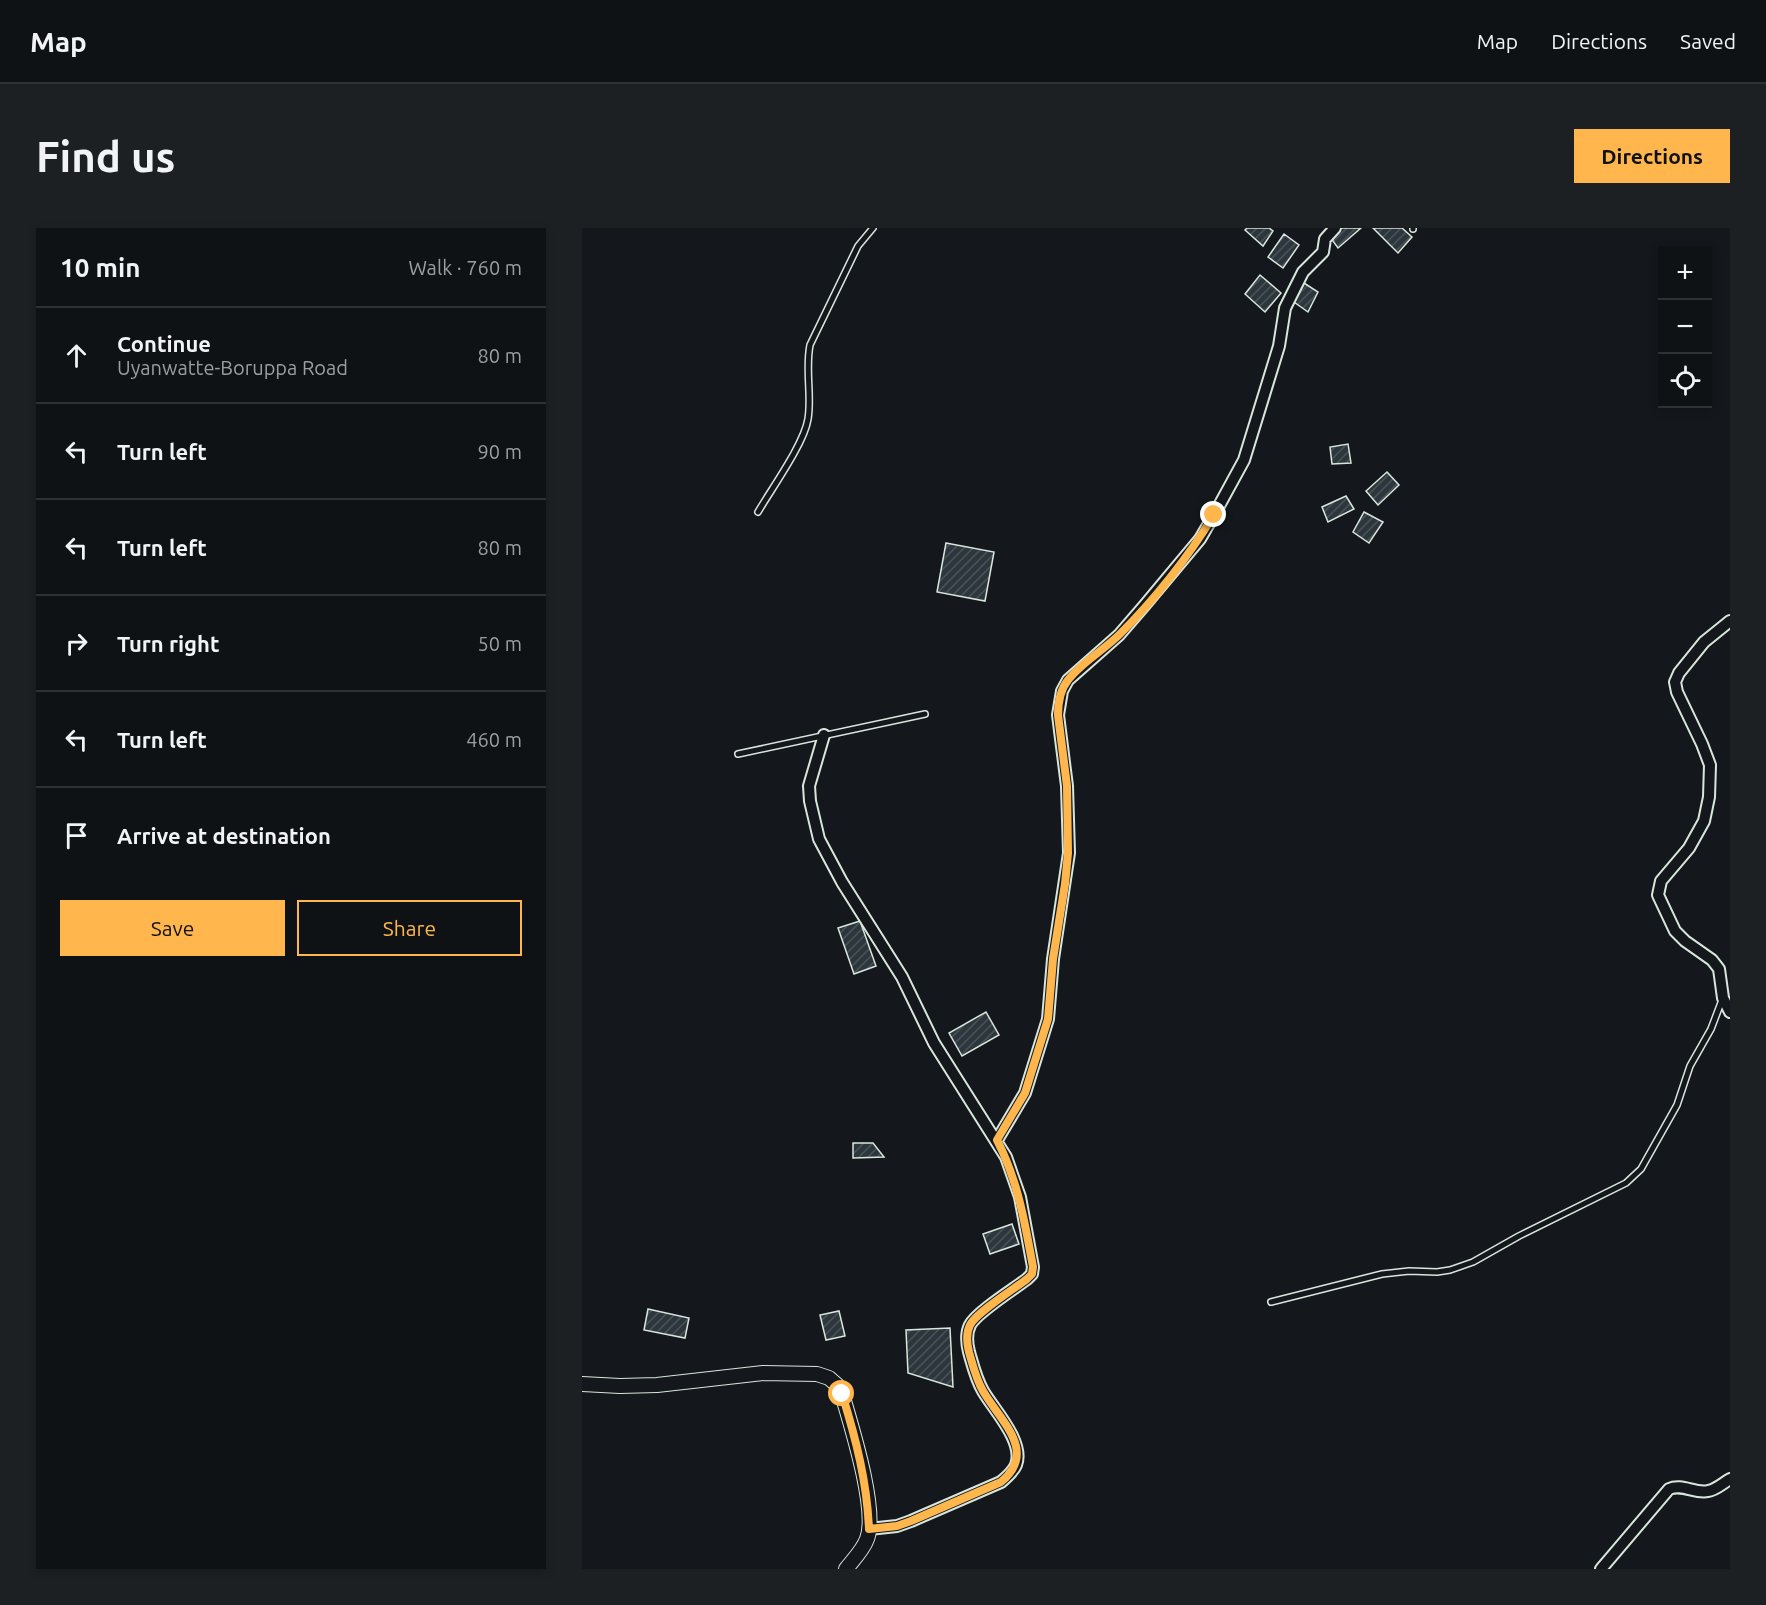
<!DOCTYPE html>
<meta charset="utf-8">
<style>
:root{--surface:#0f1215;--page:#1d2022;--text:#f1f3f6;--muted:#9b9ea0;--line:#2f3234;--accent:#ffb74d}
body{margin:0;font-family:Ubuntu,sans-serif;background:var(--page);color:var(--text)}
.controls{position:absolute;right:18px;top:18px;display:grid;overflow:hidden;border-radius:0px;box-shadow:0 3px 9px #0003}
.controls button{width:54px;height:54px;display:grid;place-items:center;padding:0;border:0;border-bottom:2px solid var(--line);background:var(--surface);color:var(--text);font:30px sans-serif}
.stop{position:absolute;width:18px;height:18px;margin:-14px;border:4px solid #ffb74d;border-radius:50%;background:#fff}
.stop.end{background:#ffb74d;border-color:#fff;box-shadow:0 2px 6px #0008}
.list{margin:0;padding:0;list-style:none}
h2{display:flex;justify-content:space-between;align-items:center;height:78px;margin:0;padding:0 24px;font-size:26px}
h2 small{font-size:20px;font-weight:400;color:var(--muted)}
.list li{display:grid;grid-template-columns:39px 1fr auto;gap:18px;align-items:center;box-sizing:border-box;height:96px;padding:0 24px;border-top:2px solid var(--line)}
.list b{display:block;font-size:22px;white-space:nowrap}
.list p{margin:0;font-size:20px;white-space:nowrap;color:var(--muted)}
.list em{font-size:20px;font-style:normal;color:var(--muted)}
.actions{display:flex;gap:12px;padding:18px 24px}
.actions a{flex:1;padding:14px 0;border:2px solid var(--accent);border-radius:0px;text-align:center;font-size:21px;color:var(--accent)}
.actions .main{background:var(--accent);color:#111}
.icon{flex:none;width:33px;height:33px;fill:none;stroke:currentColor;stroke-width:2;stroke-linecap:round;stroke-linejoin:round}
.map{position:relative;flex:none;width:1148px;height:1341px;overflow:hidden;border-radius:0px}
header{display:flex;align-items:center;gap:36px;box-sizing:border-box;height:84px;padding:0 30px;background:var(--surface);border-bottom:2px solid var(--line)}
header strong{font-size:28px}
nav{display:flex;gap:33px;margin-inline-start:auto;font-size:21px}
.intro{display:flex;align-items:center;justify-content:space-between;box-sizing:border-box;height:144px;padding:0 36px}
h1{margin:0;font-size:42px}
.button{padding:15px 27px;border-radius:0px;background:var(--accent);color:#111;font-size:21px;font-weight:700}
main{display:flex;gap:36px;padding:0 36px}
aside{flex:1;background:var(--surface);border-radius:0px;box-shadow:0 3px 9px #0003}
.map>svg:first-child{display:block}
.building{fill:url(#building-hatch);stroke:#d8e6dc;stroke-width:1.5}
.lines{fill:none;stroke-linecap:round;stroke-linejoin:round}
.service-casing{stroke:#d8e6dc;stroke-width:8}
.minor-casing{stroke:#d8e6dc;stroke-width:14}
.tertiary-casing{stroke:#d8e6dc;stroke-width:16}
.service{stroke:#14181c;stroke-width:5}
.minor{stroke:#14181c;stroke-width:10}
.tertiary{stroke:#14181c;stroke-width:14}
.route{stroke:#ffb74d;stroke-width:8}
</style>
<header>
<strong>Map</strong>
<nav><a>Map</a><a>Directions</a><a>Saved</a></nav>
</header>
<div class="intro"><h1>Find us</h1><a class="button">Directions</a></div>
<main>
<aside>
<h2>10 min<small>Walk · 760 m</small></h2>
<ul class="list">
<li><svg class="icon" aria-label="ahead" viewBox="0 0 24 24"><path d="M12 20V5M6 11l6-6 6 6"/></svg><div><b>Continue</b><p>Uyanwatte-Boruppa Road</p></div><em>80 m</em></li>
<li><svg class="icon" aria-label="left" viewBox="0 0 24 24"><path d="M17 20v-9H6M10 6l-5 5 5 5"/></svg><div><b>Turn left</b></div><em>90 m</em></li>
<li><svg class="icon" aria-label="left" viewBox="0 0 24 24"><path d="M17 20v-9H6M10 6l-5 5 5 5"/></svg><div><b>Turn left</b></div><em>80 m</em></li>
<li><svg class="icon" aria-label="right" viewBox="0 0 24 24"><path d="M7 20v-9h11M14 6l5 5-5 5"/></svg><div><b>Turn right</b></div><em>50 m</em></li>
<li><svg class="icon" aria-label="left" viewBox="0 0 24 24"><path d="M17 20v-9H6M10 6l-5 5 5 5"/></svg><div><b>Turn left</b></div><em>460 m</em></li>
<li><svg class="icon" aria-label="arrive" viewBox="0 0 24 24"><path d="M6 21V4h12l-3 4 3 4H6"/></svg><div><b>Arrive at destination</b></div></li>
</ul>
<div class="actions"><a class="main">Save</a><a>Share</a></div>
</aside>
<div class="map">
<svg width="1148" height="1341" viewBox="0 0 1148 1341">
<defs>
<pattern id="building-hatch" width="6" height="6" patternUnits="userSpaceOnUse" patternTransform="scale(1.5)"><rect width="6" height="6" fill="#2c363c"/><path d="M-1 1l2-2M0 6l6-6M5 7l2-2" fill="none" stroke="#4a5358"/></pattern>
</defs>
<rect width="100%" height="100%" fill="#14181c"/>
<path class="building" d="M665,0H687L691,3L681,18L663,2Z
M759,0H779L756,20L748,9Z
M791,0H820L830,9L816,25Z
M702,6L717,17L701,40L686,29Z
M678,47L699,65L683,84L663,66Z
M722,55L736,64L726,84L712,74Z
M766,216L769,235L750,236L748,219Z
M805,244L817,257L796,277L784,263Z
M764,268L772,281L746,294L740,279Z
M782,284L801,294L787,315L771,304Z
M364,315L412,324L403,373L355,364Z
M278,693L294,738L272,746L256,700Z
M404,784L417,807L380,828L367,805Z
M271,915H291L302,929L271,930Z
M430,996L437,1016L408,1026L401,1006Z
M66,1081L107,1090L103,1110L62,1102Z
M257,1083L263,1108L244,1112L238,1087Z
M368,1100L371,1159L326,1145L324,1102Z"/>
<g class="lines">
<defs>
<path id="service" d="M831,1V0
M176,284C190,260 222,216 226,191C230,167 223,142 228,117L276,18L291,0
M156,526L343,486
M689,1074L800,1046L827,1043L855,1044L868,1042L891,1034L937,1008L1044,955L1059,941L1095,877L1108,838L1129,801L1140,772"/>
<path id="minor" d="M1148,393L1122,414L1097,445L1093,454L1095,464L1120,516L1128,537L1127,569L1122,593L1107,620L1079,653L1076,667L1093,703L1103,713L1130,732L1137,741L1141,770L1148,784
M242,507L227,558L228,573L237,611L260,654L320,749L352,815L424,929L438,969L451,1039L450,1046L445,1051C432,1061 395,1084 388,1097C384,1105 385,1116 387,1124C391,1138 394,1151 401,1163C412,1182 443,1214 434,1237C431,1244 425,1249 419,1254L329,1293L315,1298L287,1301
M415,912L443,865L466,791L471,731L487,625L485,558L476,487L480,463L486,452L537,407L562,378L618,311L632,287L662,232L697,118L703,80L721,44L741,24L743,11L753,0
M1019,1341L1087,1261C1100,1255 1113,1266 1126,1263C1134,1262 1141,1255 1148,1251"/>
<path id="tertiary" d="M0,1156L38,1158L75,1157L181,1145L235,1146L247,1150L255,1157L260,1166C269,1197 296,1282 285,1311C281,1322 271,1332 264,1341"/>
</defs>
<use href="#service" class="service-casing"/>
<use href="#minor" class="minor-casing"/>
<use href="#tertiary" class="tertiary-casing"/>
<use href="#service" class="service"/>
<use href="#minor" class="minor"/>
<use href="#tertiary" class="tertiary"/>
</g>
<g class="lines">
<path class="route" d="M260,1166C274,1211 285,1254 287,1301L315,1298L329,1293L419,1254C456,1223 419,1194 401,1163C394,1151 391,1138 387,1124C385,1116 384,1105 388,1097C395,1084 432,1061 445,1051L450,1046L451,1039C443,995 436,953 415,912L443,865L466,791L471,731L483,656L486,625L485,558L476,487C476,474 478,462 486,452C500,434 522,422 538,406C573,371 606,329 632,287"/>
</g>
</svg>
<div class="controls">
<button>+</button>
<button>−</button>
<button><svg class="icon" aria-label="locate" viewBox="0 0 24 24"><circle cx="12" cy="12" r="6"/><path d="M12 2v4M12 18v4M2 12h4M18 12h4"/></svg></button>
</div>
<div class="stop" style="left:260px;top:1166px"></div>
<div class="stop end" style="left:632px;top:287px"></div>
</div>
</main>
